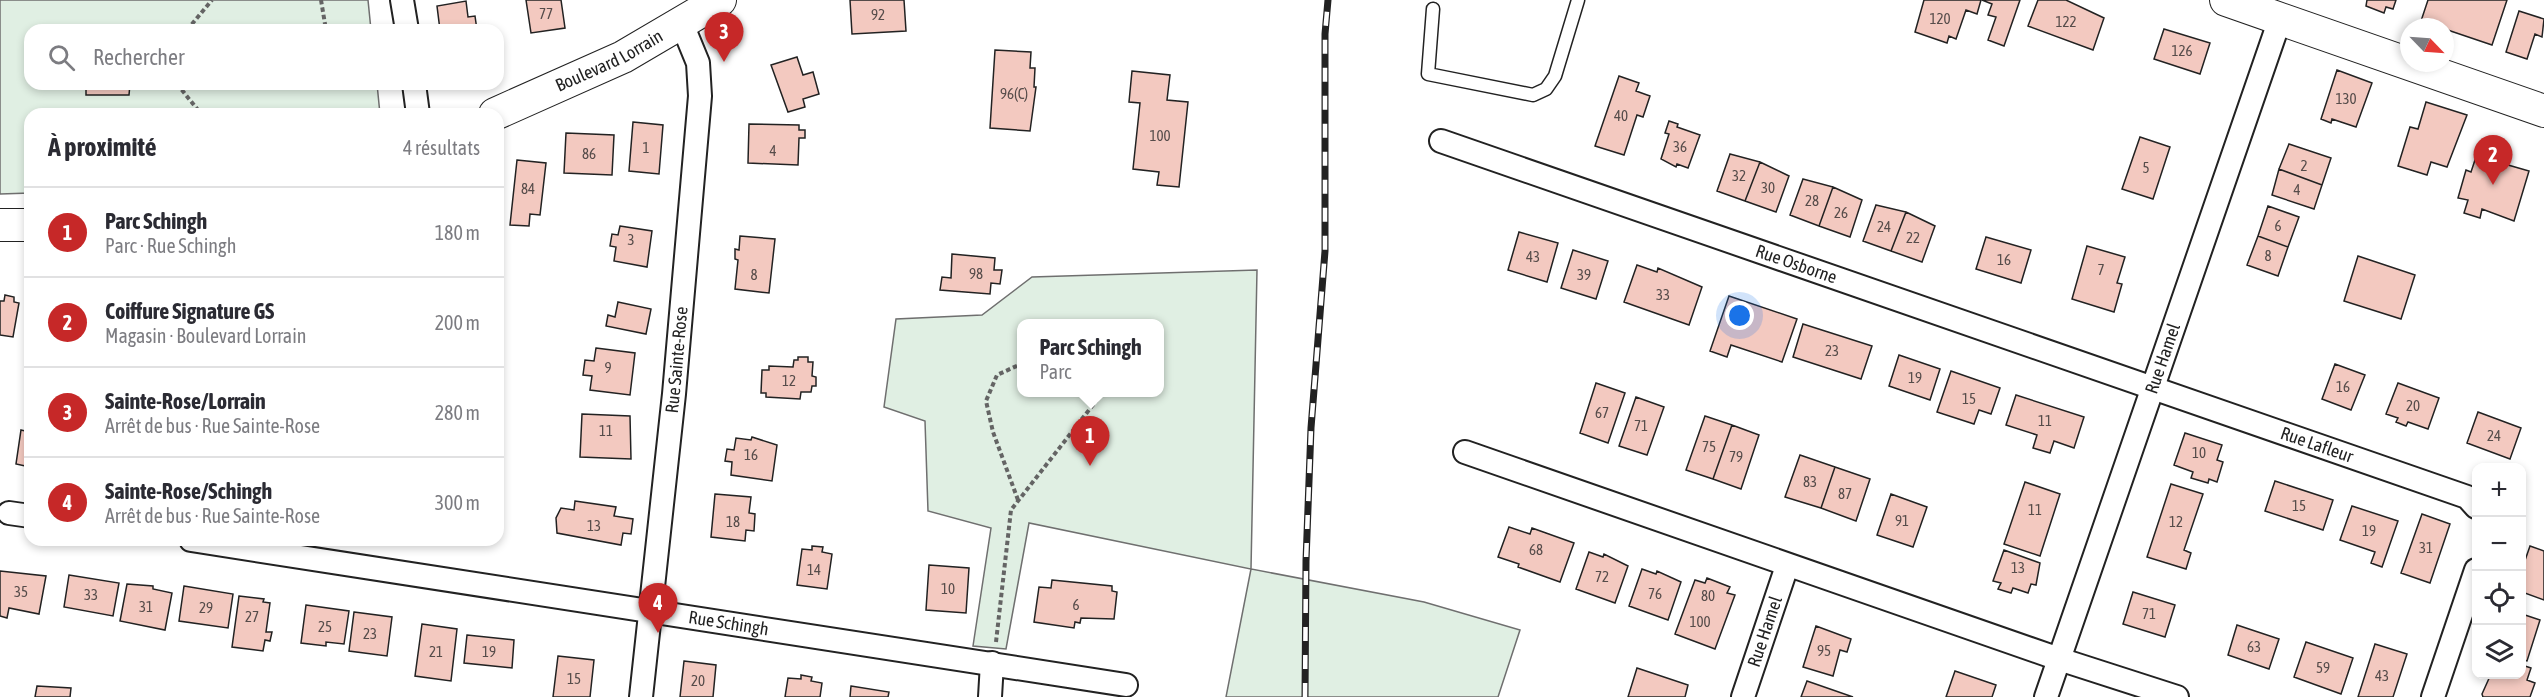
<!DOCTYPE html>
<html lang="fr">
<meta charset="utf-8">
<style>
:root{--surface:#fff;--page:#f7f7f7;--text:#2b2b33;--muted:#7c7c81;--line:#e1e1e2;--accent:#c62828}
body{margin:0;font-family:"Asap Condensed",sans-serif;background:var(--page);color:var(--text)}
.controls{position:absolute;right:18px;bottom:18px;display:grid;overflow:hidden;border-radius:12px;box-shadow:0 3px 9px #0003}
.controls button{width:54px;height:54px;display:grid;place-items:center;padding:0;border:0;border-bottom:2px solid var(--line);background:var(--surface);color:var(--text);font:30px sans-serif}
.compass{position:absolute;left:2400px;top:18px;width:54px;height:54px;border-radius:50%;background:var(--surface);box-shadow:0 3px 9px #0003;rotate:115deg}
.you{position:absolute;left:1740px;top:316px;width:21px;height:21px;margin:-15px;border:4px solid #fff;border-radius:50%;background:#1a73e8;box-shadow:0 0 0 9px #1a73e833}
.badge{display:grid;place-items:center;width:39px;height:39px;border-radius:50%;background:var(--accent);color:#fff;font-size:20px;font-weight:700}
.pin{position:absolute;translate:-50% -50px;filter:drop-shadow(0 2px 3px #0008)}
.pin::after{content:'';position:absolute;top:32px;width:21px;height:18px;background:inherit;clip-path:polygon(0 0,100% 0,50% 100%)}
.popup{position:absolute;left:1017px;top:319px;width:147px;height:78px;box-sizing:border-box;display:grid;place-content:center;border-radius:12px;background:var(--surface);filter:drop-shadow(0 2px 4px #0005);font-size:20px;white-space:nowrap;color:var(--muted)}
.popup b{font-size:22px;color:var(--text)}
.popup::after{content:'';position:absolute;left:50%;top:100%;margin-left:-12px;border:12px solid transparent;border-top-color:var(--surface)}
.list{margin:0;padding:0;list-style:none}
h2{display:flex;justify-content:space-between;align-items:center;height:78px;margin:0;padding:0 24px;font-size:26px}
h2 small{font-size:20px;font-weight:400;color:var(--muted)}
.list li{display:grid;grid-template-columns:39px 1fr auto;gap:18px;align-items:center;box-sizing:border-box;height:90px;padding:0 24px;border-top:2px solid var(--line)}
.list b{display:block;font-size:22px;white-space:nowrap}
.list p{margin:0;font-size:20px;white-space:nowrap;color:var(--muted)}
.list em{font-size:20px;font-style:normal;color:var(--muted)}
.icon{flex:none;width:33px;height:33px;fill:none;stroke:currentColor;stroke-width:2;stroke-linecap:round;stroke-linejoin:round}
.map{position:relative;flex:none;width:2544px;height:697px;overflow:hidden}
.search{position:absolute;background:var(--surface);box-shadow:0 3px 9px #0003;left:24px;top:24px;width:480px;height:66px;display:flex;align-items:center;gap:15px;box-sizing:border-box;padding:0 21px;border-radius:18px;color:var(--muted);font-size:22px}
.panel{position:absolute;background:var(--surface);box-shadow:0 3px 9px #0003;left:24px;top:108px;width:480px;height:438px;border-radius:18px}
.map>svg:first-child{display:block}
.green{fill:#e0efe3;stroke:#6f6f6f;stroke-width:1.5;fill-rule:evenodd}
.building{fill:#f3c9c0;stroke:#222;stroke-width:1.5}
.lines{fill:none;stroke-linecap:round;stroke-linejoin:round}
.lane-casing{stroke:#222;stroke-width:15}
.street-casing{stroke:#222;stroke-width:26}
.secondary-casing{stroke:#222;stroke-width:34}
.path{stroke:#646464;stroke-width:4;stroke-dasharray:4.5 3;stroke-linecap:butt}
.lane{stroke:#fff;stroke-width:12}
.street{stroke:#fff;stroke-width:22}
.secondary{stroke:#fff;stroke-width:32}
.rail-casing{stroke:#222;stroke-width:7}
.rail{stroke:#fff;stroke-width:4.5;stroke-dasharray:14;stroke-linecap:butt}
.labels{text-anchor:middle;stroke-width:4.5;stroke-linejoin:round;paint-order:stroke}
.number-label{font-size:15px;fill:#564c4a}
.street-label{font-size:18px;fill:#222;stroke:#fff}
</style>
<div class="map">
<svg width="2544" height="697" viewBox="0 0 2544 697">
<rect width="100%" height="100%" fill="#fff"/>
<path class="green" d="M0,0H368L371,30H30V84H377L380,114H30V193L0,194Z
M1257,270L1251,569L1424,602L1520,630L1498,697H1226L1251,569L1029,523L1006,649L973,646L991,528L928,511L925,421L884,407L896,319L982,315L1032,277ZM1021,324H1159V392H1021Z"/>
<path class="building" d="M526,0H561L565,28L531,33Z
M850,0H904L906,31L852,34Z
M1924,0H1981L1977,14L1966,10L1956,39L1949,36L1947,43L1915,32Z
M1982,0H2020L2004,46L1988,40L1996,17L1988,15L1992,4Z
M2038,0H2066L2104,18L2093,50L2028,26Z
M2367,0H2396L2393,9L2386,7L2384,13L2366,6Z
M2428,0H2507L2492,45L2421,21Z
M466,1L468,17L475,16L477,30H440L437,6Z
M2519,11L2544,19L2542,37L2535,34L2527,59L2506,52Z
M2164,29L2210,43L2200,74L2154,59Z
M995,50L1031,52L1030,68H1035L1034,87H1036L1030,131L990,128Z
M797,57L803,75L813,72L819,94L803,99L805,107L788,112L771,65Z
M2337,70L2372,83L2356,127L2332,119L2331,123L2321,119Z
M1132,71L1170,75L1167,100L1188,102L1179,187L1157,185L1159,172L1133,169L1140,103L1129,102Z
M1619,76L1639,83L1636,91L1650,96L1643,117L1637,115L1624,155L1595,146Z
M86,84H130L129,95H86Z
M2426,102L2467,115L2447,167L2431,162L2427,175L2398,166L2410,127L2418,129Z
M1669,121L1678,124L1677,127L1700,135L1688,168L1677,164L1676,167L1661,159L1669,134L1665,133Z
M633,122L663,125L659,174L629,171Z
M749,124L799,125V130H805V138H799L798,165L748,163Z
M566,133L614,135L612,175L564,173Z
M2140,137L2170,147L2153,199L2122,189Z
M2289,144L2331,158L2322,185L2279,169Z
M1730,154L1760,162L1745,201L1717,191Z
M517,160L546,163L540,215L530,214L529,226L510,225Z
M2475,160L2499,168L2501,163L2529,171L2514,221L2482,209L2480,218L2464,213L2468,200L2458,198L2466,170L2471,172Z
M1760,162L1789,176L1776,212L1745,201Z
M2279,169L2322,185L2314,209L2272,195Z
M1803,179L1833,187L1819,226L1790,215Z
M1833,187L1862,200L1850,237L1819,226Z
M1876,205L1906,212L1891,251L1863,241Z
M2268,206L2299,217L2288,247L2258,236Z
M1906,212L1935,226L1922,262L1891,251Z
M620,226L652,231L647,267L614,261L616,247L610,246L612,234L618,235Z
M1519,232L1558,243L1547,282L1508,270Z
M740,236L775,239L769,293L735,289L738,260L735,259V249L739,250Z
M2258,236L2288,247L2278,276L2247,265Z
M1986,237L2031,250L2021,283L1976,269Z
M2087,246L2125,257L2117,283L2122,284L2114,312L2072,299Z
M1573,250L1608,261L1596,299L1561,288Z
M952,254L995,258L994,270H1002L1000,284L991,283L990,294L940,290L942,277L951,278Z
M2358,256L2415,275L2401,319L2344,301Z
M1637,265L1657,272L1658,268L1702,287L1689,325L1624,302Z
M5,295L14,297V302L19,303L13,337L0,335V301H4Z
M1729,296L1797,319L1782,362L1731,345L1727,357L1710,351Z
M618,302L651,309L646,334L606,326L608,315L615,317Z
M1803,324L1872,346L1861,379L1793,357Z
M596,348L635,353L630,395L590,390L592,376L583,375L585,360L594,361Z
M1899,355L1940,369L1930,400L1889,386Z
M798,357H808V362H813L812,376L816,377V386H812L811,392H801L800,399L766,397V393H761L762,370H769V366L793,367L794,360H798Z
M2335,364L2365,375L2351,410L2322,399Z
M1951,371L2000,388L1991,414L1979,410L1974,424L1937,412Z
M1596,383L1625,393L1608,443L1580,433Z
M2398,383L2439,398L2428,429L2408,422L2406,426L2396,422L2398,418L2386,414Z
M2016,395L2084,417L2074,448L2054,441L2050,453L2033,448L2037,435L2006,425Z
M1636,397L1664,407L1647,455L1619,446Z
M2478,412L2521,428L2510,459L2467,443Z
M582,414L630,416L631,459L580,457Z
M1705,416L1732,425L1713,479L1686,470Z
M1732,425L1759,435L1741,489L1713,479Z
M21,430L30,432V467L16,464Z
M2185,433L2222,445L2217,460L2223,462L2217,482L2209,479L2208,483L2191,478L2193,472L2174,465Z
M752,437L777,445L772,481L731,475L732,462L725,461L727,449L734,450L736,438L751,440Z
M1800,455L1835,467L1821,508L1785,497Z
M1835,467L1870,479L1856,521L1821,508Z
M2275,481L2333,500L2323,530L2265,511Z
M2025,482L2060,494L2040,556L2004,544Z
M2171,484L2203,494L2184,550L2191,553L2186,569L2147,557Z
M715,494L751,497L749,513L755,514L754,531L746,530L745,541L711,537Z
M1891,494L1927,507L1913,547L1877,535Z
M575,501L616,507L614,516L633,519L631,534L623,533L621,545L557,533L556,518L561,508L574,510Z
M2352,506L2398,521L2382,567L2371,563L2375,552L2340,540Z
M2422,514L2450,524L2430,583L2401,573Z
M1509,527L1530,534L1532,528L1574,543L1560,582L1518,567L1519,564L1498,557Z
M812,546L823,547L822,552L832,554L827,589L797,585L802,549L812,550Z
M2530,546L2544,551V600L2522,592V569Z
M2004,550L2040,563L2036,585L2031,584L2028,593L2013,588L2011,593L1998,589L2001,583L1993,581Z
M1589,552L1603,557L1604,554L1628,566L1615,603L1576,589Z
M929,565L969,568L966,613L926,610Z
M1642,569L1656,574L1657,571L1681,582L1668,620L1629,606Z
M0,571L46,576L39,614L9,608L7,618L0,616Z
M69,575L119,583L113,616L64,607Z
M1707,578L1730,587L1727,593L1735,595L1715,649L1675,634L1695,580L1705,583Z
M1052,580L1112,586V591L1117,592L1114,619L1081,618L1080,623L1075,622L1074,628L1034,622L1039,587L1051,588Z
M127,584L153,586V589L172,593L165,630L120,621Z
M184,586L233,594L228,628L179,621Z
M2133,592L2175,605L2165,637L2123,624Z
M239,596L264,599L263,602L270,603L266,632H272L270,641L265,640L263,651L232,647Z
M306,605L349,611L344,644L326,642V646L301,643Z
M354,612L392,617L387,656L349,651Z
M2522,614L2540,620L2527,661L2522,660Z
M422,624L457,629L451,681L415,676Z
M2237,625L2279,639L2269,669L2228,655Z
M1816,626L1851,639L1847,652L1840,650L1833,676L1803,667Z
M467,635L514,640L512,668L464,663Z
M2306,642L2353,658L2341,694L2294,677Z
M2375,644L2407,654L2393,697H2358Z
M558,656L594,660L590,697H553Z
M684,661L716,665L713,697H680Z
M2522,665L2531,668L2527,680L2535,683L2530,697H2483L2482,694L2491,674H2522Z
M1637,668L1688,685L1685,697H1628Z
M1955,671L1996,685L1992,697H1946Z
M801,675L812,677L811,681L822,683L820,697H785L788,678L801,679Z
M1807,681L1853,697H1801Z
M37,686L71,688L70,697H35Z
M851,686L889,692L888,697H850Z"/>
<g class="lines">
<defs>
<path id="lane" d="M1433,9L1428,74L1533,95L1546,89L1555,76L1578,0"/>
<g id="street">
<path d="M402,0L407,30"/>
<path d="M414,84L418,114"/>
<path id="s1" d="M1441,141L2467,497L2476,507"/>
<path d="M1465,452L2059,659L2177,697"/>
<path d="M9,513L30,516"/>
<path id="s2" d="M191,540L1126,685"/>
<path id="s3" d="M641,697L674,394L700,96L698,63L682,24"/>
<path d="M990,697L992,663"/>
<path id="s4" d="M1743,697L1787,566"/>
<path id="s5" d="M2046,697L2280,19"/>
<path d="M2433,697L2476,570"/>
</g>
<g id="secondary">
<path d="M2226,0L2544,111"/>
<path id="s6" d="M495,114L623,57L720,0"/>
<path d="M0,225H30"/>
</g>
</defs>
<use href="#lane" class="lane-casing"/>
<use href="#street" class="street-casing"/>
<use href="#secondary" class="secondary-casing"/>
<path class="path" d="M321,0L326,30
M187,30L212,0
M177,84L198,110V114
M1018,500L993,432L986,401L997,375L1021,364
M996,642L1011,510L1103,392"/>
<use href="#lane" class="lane"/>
<use href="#street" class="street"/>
<use href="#secondary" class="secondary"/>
<defs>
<path id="rail" d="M1305,697L1306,561L1311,428L1325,251V34L1328,0"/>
</defs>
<use href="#rail" class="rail-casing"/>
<use href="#rail" class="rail"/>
</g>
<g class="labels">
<g class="number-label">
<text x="546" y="19">77</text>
<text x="878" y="20">92</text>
<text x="1940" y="24">120</text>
<text x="2066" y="27">122</text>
<text x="2182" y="56">126</text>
<text x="1014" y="99">96(C)</text>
<text x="2346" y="104">130</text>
<text x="1621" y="121">40</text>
<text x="1160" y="141">100</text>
<text x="1680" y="152">36</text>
<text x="646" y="153">1</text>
<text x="773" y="156">4</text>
<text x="589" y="159">86</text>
<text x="2304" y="171">2</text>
<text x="2146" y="173">5</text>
<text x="1739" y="181">32</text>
<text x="1768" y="193">30</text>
<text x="528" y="194">84</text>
<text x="2297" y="195">4</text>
<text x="1812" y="206">28</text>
<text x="1841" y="218">26</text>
<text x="2278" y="231">6</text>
<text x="1884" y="232">24</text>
<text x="1913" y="243">22</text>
<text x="631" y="245">3</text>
<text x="2268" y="261">8</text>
<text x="1533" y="262">43</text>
<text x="2004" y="265">16</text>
<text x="2101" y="275">7</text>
<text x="976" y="279">98</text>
<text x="754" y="280">8</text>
<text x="1584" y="280">39</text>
<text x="1663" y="300">33</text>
<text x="1832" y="356">23</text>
<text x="608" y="373">9</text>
<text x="1915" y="383">19</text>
<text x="789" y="386">12</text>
<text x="2343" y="392">16</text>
<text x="1969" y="404">15</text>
<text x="2413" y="411">20</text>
<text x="1602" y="418">67</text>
<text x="2045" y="426">11</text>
<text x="1641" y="431">71</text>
<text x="606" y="436">11</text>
<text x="2494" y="441">24</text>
<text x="1709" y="452">75</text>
<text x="2199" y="458">10</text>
<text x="751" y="460">16</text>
<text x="1736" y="462">79</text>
<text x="1810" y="487">83</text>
<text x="1845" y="499">87</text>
<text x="2299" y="511">15</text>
<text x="2035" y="515">11</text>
<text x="1902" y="526">91</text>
<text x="733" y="527">18</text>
<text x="2176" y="527">12</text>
<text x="594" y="531">13</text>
<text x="2369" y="536">19</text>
<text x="2426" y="553">31</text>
<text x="1536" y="555">68</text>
<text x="2018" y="573">13</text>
<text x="814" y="575">14</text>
<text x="1602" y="582">72</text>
<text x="948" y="594">10</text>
<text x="21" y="597">35</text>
<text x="1655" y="599">76</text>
<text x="91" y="600">33</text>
<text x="1708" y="601">80</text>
<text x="1076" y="610">6</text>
<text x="146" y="612">31</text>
<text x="206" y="613">29</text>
<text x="2149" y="619">71</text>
<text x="252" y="622">27</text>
<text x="1700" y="627">100</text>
<text x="325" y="632">25</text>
<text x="370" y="639">23</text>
<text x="2254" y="652">63</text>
<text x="1824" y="656">95</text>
<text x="436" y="657">21</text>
<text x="489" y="657">19</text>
<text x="2323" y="673">59</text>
<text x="2382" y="681">43</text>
<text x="574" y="684">15</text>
<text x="698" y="686">20</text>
</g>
<g class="street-label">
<text dy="6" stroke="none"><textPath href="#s6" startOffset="126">Boulevard Lorrain</textPath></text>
<text dy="6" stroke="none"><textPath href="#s1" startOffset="376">Rue Osborne</textPath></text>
<text dy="6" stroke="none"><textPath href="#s5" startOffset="358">Rue Hamel</textPath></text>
<text dy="6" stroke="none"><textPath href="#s3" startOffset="339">Rue Sainte-Rose</textPath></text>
<text dy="6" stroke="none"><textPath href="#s1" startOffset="927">Rue Lafleur</textPath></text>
<text dy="6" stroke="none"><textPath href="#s2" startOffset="544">Rue Schingh</textPath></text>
<text dy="6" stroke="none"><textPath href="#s4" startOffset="69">Rue Hamel</textPath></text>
</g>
</g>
</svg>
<div class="controls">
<button>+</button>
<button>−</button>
<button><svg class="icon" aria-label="locate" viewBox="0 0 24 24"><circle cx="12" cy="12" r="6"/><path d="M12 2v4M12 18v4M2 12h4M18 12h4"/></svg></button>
<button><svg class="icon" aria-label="layers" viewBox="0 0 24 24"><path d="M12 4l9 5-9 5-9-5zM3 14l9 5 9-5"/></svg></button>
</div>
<svg class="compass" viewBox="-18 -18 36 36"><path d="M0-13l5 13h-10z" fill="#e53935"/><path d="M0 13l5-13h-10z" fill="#7c7c81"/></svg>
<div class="you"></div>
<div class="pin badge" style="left:1090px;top:466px">1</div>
<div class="popup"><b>Parc Schingh</b>Parc</div>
<div class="pin badge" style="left:2493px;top:185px">2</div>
<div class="pin badge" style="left:724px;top:62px">3</div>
<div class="pin badge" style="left:658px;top:633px">4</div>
<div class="search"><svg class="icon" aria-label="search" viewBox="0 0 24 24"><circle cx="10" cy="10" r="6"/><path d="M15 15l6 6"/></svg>Rechercher</div>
<section class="panel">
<h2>À proximité<small>4 résultats</small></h2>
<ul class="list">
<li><span class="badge">1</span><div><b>Parc Schingh</b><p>Parc · Rue Schingh</p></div><em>180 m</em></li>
<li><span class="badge">2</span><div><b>Coiffure Signature GS</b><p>Magasin · Boulevard Lorrain</p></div><em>200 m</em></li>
<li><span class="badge">3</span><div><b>Sainte-Rose/Lorrain</b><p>Arrêt de bus · Rue Sainte-Rose</p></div><em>280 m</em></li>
<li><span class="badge">4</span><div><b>Sainte-Rose/Schingh</b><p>Arrêt de bus · Rue Sainte-Rose</p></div><em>300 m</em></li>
</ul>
</section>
</div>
